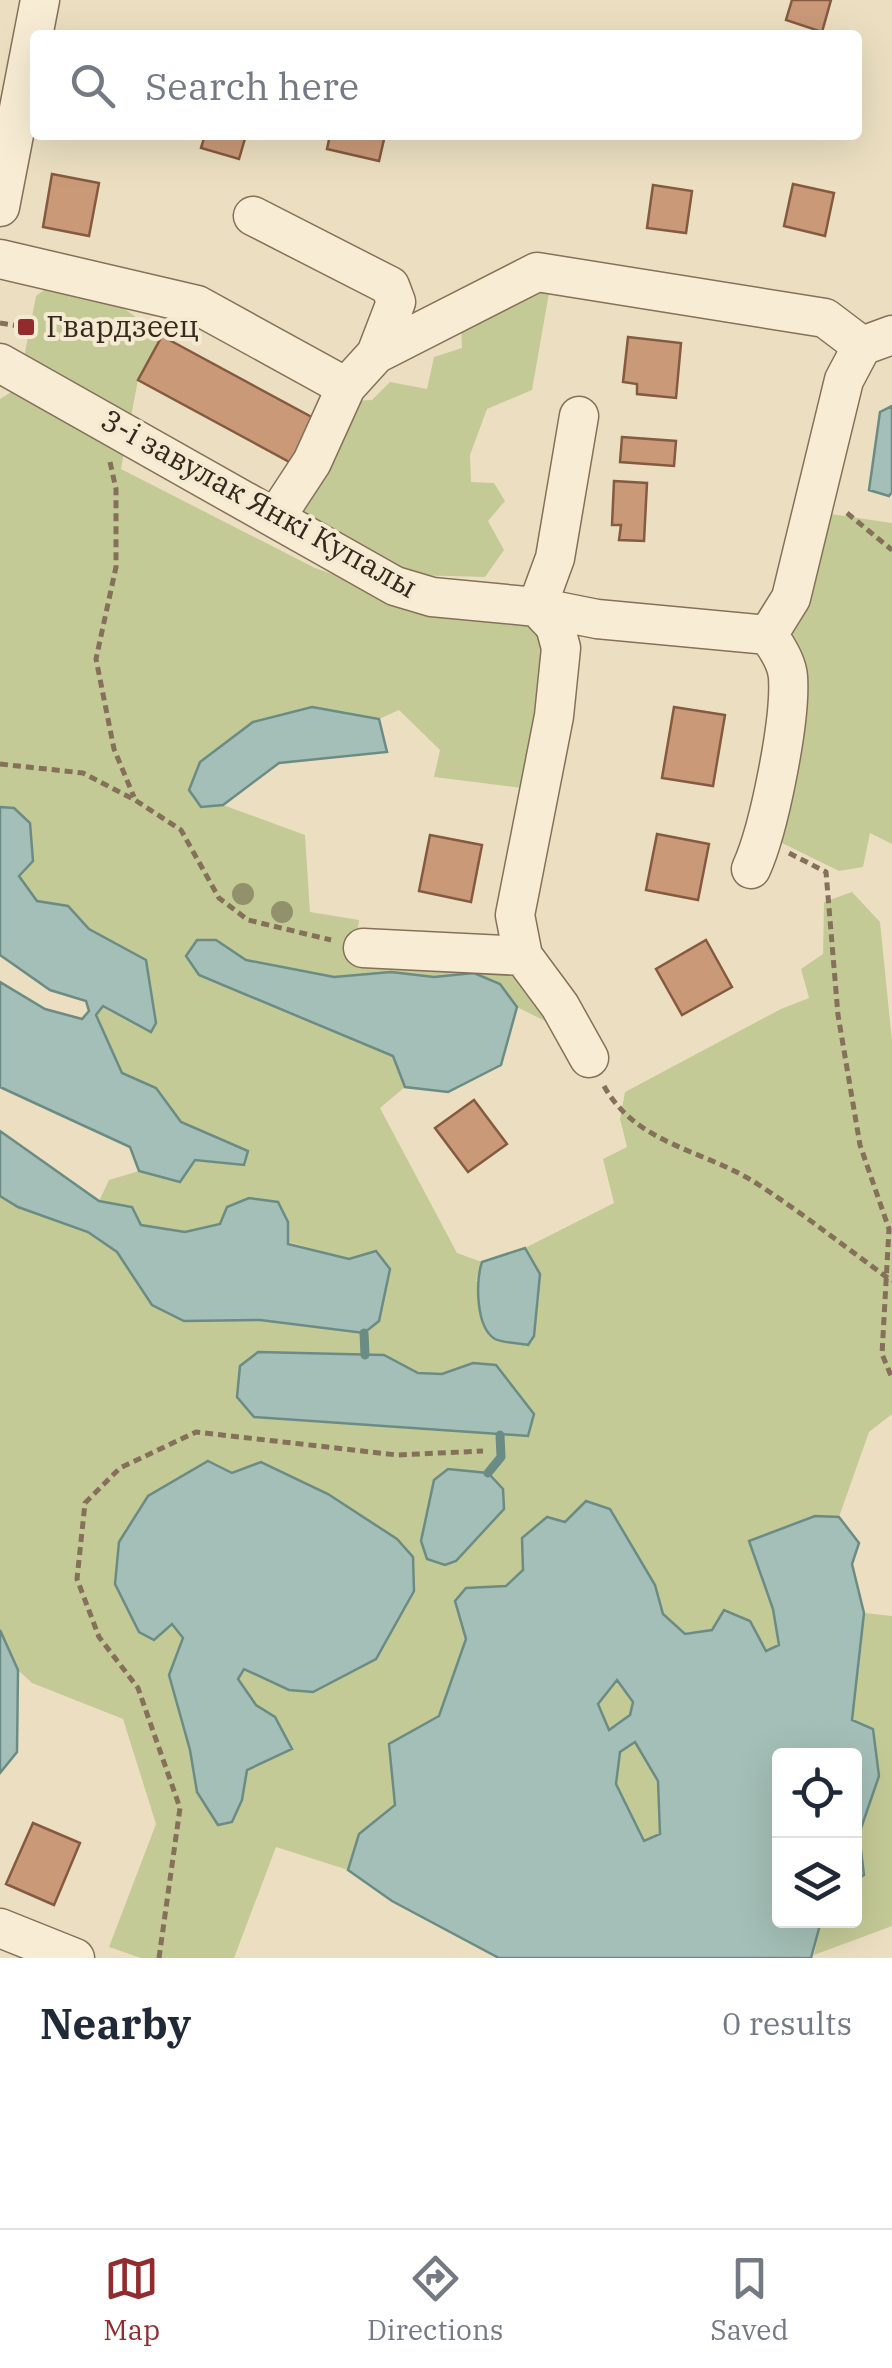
<!DOCTYPE html>
<meta charset="utf-8">
<style>
:root{--surface:#fff;--page:#f2f2f3;--text:#1f2937;--muted:#747a83;--line:#e0e1e3;--accent:#922b2d}
body{margin:0;font-family:"IBM Plex Serif",serif;background:var(--page);color:var(--text)}
.controls{position:absolute;right:30px;bottom:30px;display:grid;overflow:hidden;border-radius:10px;box-shadow:0 10px 40px #0002}
.controls button{width:90px;height:90px;display:grid;place-items:center;padding:0;border:0;border-bottom:2px solid var(--line);background:var(--surface);color:var(--text);font:50px sans-serif}
.list{margin:0;padding:0;list-style:none}
h2{display:flex;justify-content:space-between;align-items:center;height:130px;margin:0;padding:0 40px;font-size:42px}
h2 small{font-size:32px;font-weight:400;color:var(--muted)}
.icon{flex:none;width:55px;height:55px;fill:none;stroke:currentColor;stroke-width:2;stroke-linecap:round;stroke-linejoin:round}
.map{position:relative;flex:none;width:892px;height:1958px;overflow:hidden}
.search{position:absolute;background:var(--surface);box-shadow:0 10px 40px #0002;left:30px;right:30px;top:30px;height:110px;display:flex;align-items:center;gap:25px;box-sizing:border-box;padding:0 35px;border-radius:10px;color:var(--muted);font-size:38px}
.sheet{height:270px;background:var(--surface)}
nav{display:flex;justify-content:space-around;align-items:center;box-sizing:border-box;height:140px;border-top:2px solid var(--line);background:var(--surface);font-size:28px;color:var(--muted)}
nav a{display:grid;justify-items:center;gap:5px}
nav .on{color:var(--accent)}
.map>svg:first-child{display:block}
.green{fill:#c4ca96;fill-rule:evenodd}
.water{fill:#a4bfb7;stroke:#6b8c84;stroke-width:2.5;fill-rule:evenodd}
.lines{fill:none;stroke-linecap:round;stroke-linejoin:round}
.stream{stroke:#6b8c84;stroke-width:9}
.building{fill:#ca9978;stroke:#845a40;stroke-width:2.5}
.minor-casing{stroke:#857059;stroke-width:41}
.path{stroke:#857059;stroke-width:5;stroke-dasharray:8 5;stroke-linecap:butt}
.minor{stroke:#f8edd4;stroke-width:38}
.tree{fill:#91916b}
.poi-dot{fill:#922b2d;stroke:#f4e9d1;stroke-width:4}
.labels{text-anchor:middle;stroke-width:8;stroke-linejoin:round;paint-order:stroke}
.poi-label{font-size:30px;fill:#35291d;stroke:#f4e9d1;text-anchor:start}
.street-label{font-size:30px;fill:#35291d;stroke:#f4e9d1}
</style>
<div class="map">
<svg width="892" height="1958" viewBox="0 0 892 1958">
<rect width="100%" height="100%" fill="#ecdfc1"/>
<path class="green" d="M51,285L107,296L162,336L138,380L121,469L315,568L427,607L538,622L552,650L522,788L434,777L440,750L399,710L379,719L312,707L201,807L223,805L305,835L310,912L359,920L355,955L511,960L551,1005L547,1022L517,1007L500,984L474,973L434,977L391,972L334,977L246,960L216,940L199,975L393,1057L405,1087L380,1108L457,1253L482,1262L476,1281L539,1275L525,1248L614,1203L603,1159L627,1147L620,1119L625,1092L781,1009L809,998L801,969L823,954L824,902L852,892L880,922L892,1041V1414L869,1432L839,1517H815L749,1541L773,1609L779,1646L766,1651L750,1621L724,1611L712,1630L685,1634L663,1614L655,1585L523,1570L506,1586L466,1588V1639L438,1717L389,1745L395,1805L359,1834L348,1870L276,1847L234,1958H141L109,1947L156,1824L123,1719L32,1683L18,1670L0,1630V1196L18,1207L88,1232L117,1252L152,1305L184,1321L260,1320L376,1251L349,1259L221,1223L185,1232L141,1225L132,1207L99,1201L109,1180L139,1171L180,1182L194,1160L244,1165L181,1122L156,1088L122,1073L96,1015L103,1005L150,1031L146,960L89,929L68,906L38,901L19,876L14,808L0,807V399L18,388L36,296ZM259,1352L383,1355L418,1373L442,1374L473,1363L495,1365L534,1414L529,1436L240,1366ZM262,1462L328,1494L397,1539L289,1690L245,1669L238,1679L256,1705L275,1717L246,1770L242,1800L197,1792L190,1750L183,1638L172,1624L232,1473Z
M526,288L549,293L532,390L487,409L470,455L471,482L494,483L505,501L488,521L504,550L485,577L411,575L307,522L300,496L350,401L372,400L390,382L427,389L434,357L462,348L461,326Z
M824,513L892,523V844L870,833L863,867L839,871L780,842L783,633Z
M864,1613L892,1616V1926L814,1955L821,1921L854,1920L855,1880L864,1875L859,1834L879,1776L852,1720Z
M617,1680L633,1702L630,1715L609,1731L598,1704Z
M635,1741L658,1781L660,1834L643,1842L616,1784L620,1752Z"/>
<path class="water" d="M892,406V492L889,496L869,490L880,412Z
M312,707L379,719L387,752L279,763L223,805L201,807L189,790L200,762L253,722Z
M0,807L14,808L30,823L33,861L19,876L37,901L68,906L89,929L146,960L156,1023L151,1032L103,1006L96,1015L122,1073L156,1088L181,1122L248,1151L244,1165L195,1160L180,1182L139,1171L130,1147L0,1087V982L45,1009L82,1019L89,1011L86,1001L50,990L0,955Z
M197,940H216L246,960L334,977L391,972L434,977L474,973L500,984L517,1007L501,1065L448,1092L405,1087L393,1056L199,975L186,956Z
M0,1131L99,1201L132,1207L141,1225L185,1232L220,1224L227,1207L249,1198L278,1202L288,1222V1244L349,1259L376,1251L390,1269L379,1321L364,1333L260,1320L184,1321L152,1305L117,1252L88,1232L18,1207L0,1196Z
M525,1248L540,1274L534,1336L528,1345C519,1343 503,1343 495,1339C475,1327 476,1280 482,1262Z
M258,1352L384,1355L418,1373L442,1374L473,1363L496,1365L534,1414L528,1436L254,1417L237,1397L240,1366Z
M208,1461L232,1473L261,1462L328,1494L397,1539L413,1557L414,1591L376,1659L313,1692L289,1690L244,1669L238,1679L256,1705L275,1717L292,1749L247,1770L242,1800L232,1822L218,1825L197,1792L190,1750L169,1675L183,1638L172,1624L154,1640L139,1632L115,1584L119,1542L148,1496Z
M448,1469L488,1473L503,1489L504,1509L456,1561L445,1565L427,1559L421,1541L434,1480Z
M586,1501L610,1509L655,1585L663,1614L685,1634L712,1630L724,1610L750,1621L766,1651L779,1645L773,1609L749,1541L815,1516L839,1517L859,1543L852,1564L864,1613L852,1720L873,1729L879,1776L859,1834L864,1875L855,1880L854,1756H780V1920L821,1921L811,1958H499L392,1901L348,1870L359,1834L395,1805L389,1744L439,1716L466,1639L455,1601L466,1588L506,1586L523,1570L522,1538L547,1517L565,1522ZM617,1680L633,1702L630,1715L609,1730L598,1704ZM635,1742L658,1781L660,1834L644,1841L616,1784L620,1752Z
M0,1630L18,1670L17,1752L0,1773Z"/>
<g class="lines">
<path class="stream" d="M364,1333L365,1355
M488,1473L501,1457L500,1435"/>
</g>
<path class="building" d="M792,0H831L822,32L786,20Z
M205,135H246L239,159L201,148Z
M330,135H385L379,161L327,149Z
M52,174L99,183L89,236L43,227Z
M793,184L834,193L825,236L784,226Z
M653,185L692,191L686,233L647,228Z
M162,336L319,421L295,465L138,380Z
M628,337L681,343L676,398L637,394V384L623,382Z
M622,437L676,441L674,466L620,462Z
M614,481L647,483L644,541L619,540L621,525H612Z
M674,707L725,715L713,786L662,778Z
M657,834L709,844L698,900L646,890Z
M430,835L482,845L471,902L419,891Z
M706,940L732,987L682,1015L656,969Z
M474,1100L507,1144L468,1172L435,1128Z
M33,1823L80,1843L54,1905L6,1884Z"/>
<g class="lines">
<defs>
<path id="minor" d="M0,207L40,0
M253,216L390,286L396,302L376,354
M0,259L197,305L346,387
M0,363L395,586L432,597L537,607L597,619L768,635
M579,416L555,558L537,607L555,626L561,648L554,716L515,915L523,956L560,1006L589,1058
M276,517L312,462L346,387L376,354L537,272L825,318L862,346
M751,869C769,830 791,720 788,677C787,662 777,647 768,635L791,598L844,380L862,346L892,335
M363,948L523,956
M0,1928L75,1958"/>
</defs>
<use href="#minor" class="minor-casing"/>
<path class="path" d="M0,323L26,327
M110,462L116,489V567L96,659L114,749L134,797
M847,513L892,550
M0,764L83,773L135,800L181,830L219,898L248,920L331,940
M789,853L826,872L838,1015L860,1145L889,1229L882,1354L892,1378
M604,1086C637,1146 707,1150 759,1185C805,1215 848,1249 892,1281
M159,1958L180,1808L138,1688L99,1637L77,1579L85,1503L120,1468L196,1432L397,1455L483,1451"/>
<use href="#minor" class="minor"/>
</g>
<g class="tree">
<circle cx="243" cy="894" r="11"/>
<circle cx="282" cy="912" r="11"/>
</g>
<rect class="poi-dot" x="16" y="317" width="20" height="20" rx="5"/>
<g class="labels">
<g class="poi-label">
<text x="46" y="337">Гвардзеец</text>
</g>
<g class="street-label">
<text transform="translate(259 504) rotate(29)" y="10">3-і завулак Янкі Купалы</text>
</g>
</g>
</svg>
<div class="controls">
<button><svg class="icon" aria-label="locate" viewBox="0 0 24 24"><circle cx="12" cy="12" r="6"/><path d="M12 2v4M12 18v4M2 12h4M18 12h4"/></svg></button>
<button><svg class="icon" aria-label="layers" viewBox="0 0 24 24"><path d="M12 4l9 5-9 5-9-5zM3 14l9 5 9-5"/></svg></button>
</div>
<div class="search"><svg class="icon" aria-label="search" viewBox="0 0 24 24"><circle cx="10" cy="10" r="6"/><path d="M15 15l6 6"/></svg>Search here</div>
</div>
<section class="sheet">
<h2>Nearby<small>0 results</small></h2>
<ul class="list">
</ul>
</section>
<nav>
<a class="on"><svg class="icon" aria-label="map" viewBox="0 0 24 24"><path d="M3 6l6-2 6 2 6-2v14l-6 2-6-2-6 2zM9 4v14M15 6v14"/></svg>Map</a>
<a><svg class="icon" aria-label="directions" viewBox="0 0 24 24"><path d="M12 3l9 9-9 9-9-9zM9 14v-3h6M13 9l2 2-2 2"/></svg>Directions</a>
<a><svg class="icon" aria-label="saved" viewBox="0 0 24 24"><path d="M7 4h10v16l-5-4-5 4z"/></svg>Saved</a>
</nav>
